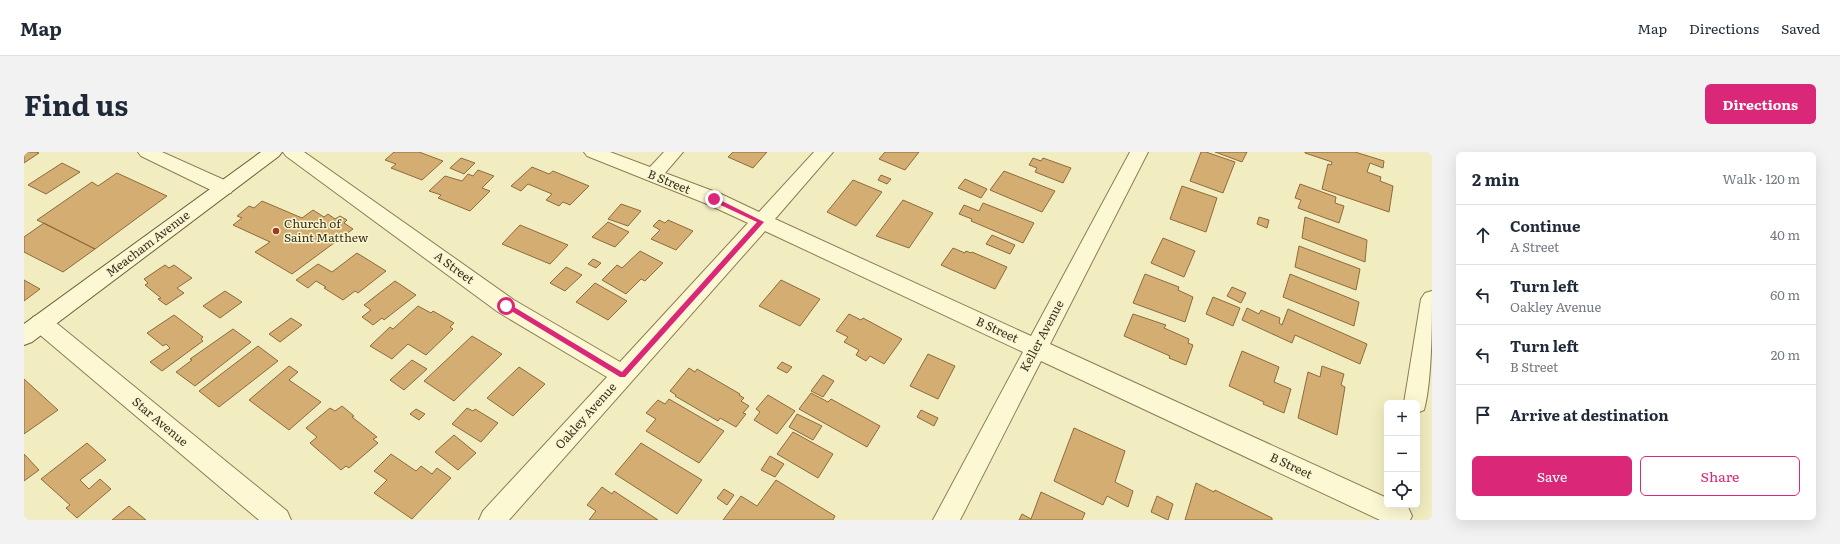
<!DOCTYPE html>
<meta charset="utf-8">
<style>
:root{--surface:#fff;--page:#f2f2f3;--text:#1f2937;--muted:#747a83;--line:#e0e1e3;--accent:#db2777}
body{margin:0;font-family:Literata,serif;background:var(--page);color:var(--text)}
.controls{position:absolute;right:12px;bottom:12px;display:grid;overflow:hidden;border-radius:6px;box-shadow:0 4px 16px #0002}
.controls button{width:36px;height:36px;display:grid;place-items:center;padding:0;border:0;border-bottom:1px solid var(--line);background:var(--surface);color:var(--text);font:20px sans-serif}
.stop{position:absolute;width:12px;height:12px;margin:-9px;border:3px solid #db2777;border-radius:50%;background:#fff}
.stop.end{background:#db2777;border-color:#fff;box-shadow:0 1px 4px #0008}
.list{margin:0;padding:0;list-style:none}
h2{display:flex;justify-content:space-between;align-items:center;height:52px;margin:0;padding:0 16px;font-size:17px}
h2 small{font-size:13px;font-weight:400;color:var(--muted)}
.list li{display:grid;grid-template-columns:26px 1fr auto;gap:12px;align-items:center;box-sizing:border-box;height:60px;padding:0 16px;border-top:1px solid var(--line)}
.list b{display:block;font-size:15px;white-space:nowrap}
.list p{margin:0;font-size:13px;white-space:nowrap;color:var(--muted)}
.list em{font-size:13px;font-style:normal;color:var(--muted)}
.actions{display:flex;gap:8px;padding:12px 16px}
.actions a{flex:1;padding:9px 0;border:1px solid var(--accent);border-radius:6px;text-align:center;font-size:14px;color:var(--accent)}
.actions .main{background:var(--accent);color:#fff}
.icon{flex:none;width:22px;height:22px;fill:none;stroke:currentColor;stroke-width:2;stroke-linecap:round;stroke-linejoin:round}
.map{position:relative;flex:none;width:1408px;height:368px;overflow:hidden;border-radius:6px}
header{display:flex;align-items:center;gap:24px;box-sizing:border-box;height:56px;padding:0 20px;background:var(--surface);border-bottom:1px solid var(--line)}
header strong{font-size:19px}
nav{display:flex;gap:22px;margin-inline-start:auto;font-size:14px}
.intro{display:flex;align-items:center;justify-content:space-between;box-sizing:border-box;height:96px;padding:0 24px}
h1{margin:0;font-size:28px}
.button{padding:10px 18px;border-radius:6px;background:var(--accent);color:#fff;font-size:14px;font-weight:700}
main{display:flex;gap:24px;padding:0 24px}
aside{flex:1;background:var(--surface);border-radius:6px;box-shadow:0 4px 16px #0002}
.map>svg:first-child{display:block}
.building{fill:#d3ad72;stroke:#8e6b3a}
.lines{fill:none;stroke-linecap:round;stroke-linejoin:round}
.minor-casing{stroke:#8c7d56;stroke-width:2}
.secondary-casing{stroke:#6e5e39;stroke-width:2}
.minor{fill:#fcf8d4;fill-rule:evenodd}
.secondary{fill:#fcf8d4;fill-rule:evenodd}
.route{fill:#db2777}
.poi-dot{fill:#a13921;stroke:#f8f5d0;stroke-width:1.5}
.labels{text-anchor:middle;stroke-width:3;stroke-linejoin:round;paint-order:stroke}
.street-label{font-size:12px;fill:#3a311c;stroke:#f8f5d0}
.poi-label{font-size:12px;fill:#3a311c;stroke:#f8f5d0;text-anchor:start}
</style>
<header>
<strong>Map</strong>
<nav><a>Map</a><a>Directions</a><a>Saved</a></nav>
</header>
<div class="intro"><h1>Find us</h1><a class="button">Directions</a></div>
<main>
<div class="map">
<svg width="1408" height="368" viewBox="0 0 1408 368">
<rect width="100%" height="100%" fill="#f2edc0"/>
<path class="building" d="M0,0H12L15,1L0,11Z
M370,0H395L419,9L398,28L367,16L372,12L361,8Z
M709,0H743L729,16L704,5Z
M861,0H895L881,18L855,7Z
M1177,0H1182L1211,10L1199,41L1166,29Z
M1191,0H1223L1218,10Z
M1281,0H1331L1360,9L1359,16L1346,11L1343,20L1357,25L1356,29L1369,34L1365,60L1298,37L1304,12L1307,13L1308,10L1281,1Z
M437,6L451,11L440,22L426,16Z
M1009,6L1017,9L1019,6L1047,16L1039,31L1011,20L1013,16L1005,13Z
M38,11L56,20L22,42L4,33Z
M508,15L525,22L529,19L565,34L546,53L539,50L535,54L522,48L528,42L504,32L497,39L487,34Z
M454,18L470,24L458,36L466,39L446,59L414,46L417,43L405,39L421,24L438,29L444,22L449,24Z
M980,19L1031,39L1018,60L966,38Z
M93,21L143,44L71,97L13,68L68,30L74,34Z
M857,23L867,27L863,32L854,28Z
M941,27L963,37L957,46L934,36Z
M829,28L858,40L832,74L803,60Z
M1276,32L1312,45L1311,51L1320,54L1315,71L1274,56L1277,48L1271,46Z
M1158,34L1193,46L1182,80L1146,67Z
M879,48L909,61L885,96L852,84Z
M238,49L278,66L289,58L300,65L304,62L311,67L316,64L323,68L320,71L329,77L268,122L231,100L246,90L209,73L218,66L213,64L225,54L230,56Z
M959,51L1010,71L999,91L947,69L948,67L935,62L940,53L955,59Z
M597,52L617,59L604,74L584,67Z
M1235,65L1245,68L1243,76L1233,72Z
M1281,65L1343,88L1341,110L1278,86Z
M635,68L641,71L644,68L669,79L652,98L627,87L636,78L629,74Z
M584,70L605,80L591,95L568,85Z
M20,71L71,97L39,120L0,100V85Z
M496,73L544,93L526,112L478,92Z
M968,83L991,93L986,102L962,92Z
M1139,86L1171,99L1160,125L1127,111Z
M1275,94L1336,117L1332,138L1271,115Z
M929,96L941,101L942,99L947,101L948,100L983,115L971,137L917,113Z
M616,99L639,111L621,129L617,127L602,142L578,128L593,113L598,116Z
M333,101L362,119L334,141L331,139L319,148L300,136L302,135L292,129L284,136L272,128L294,112L308,120Z
M569,107L577,111L572,116L564,112Z
M141,113L145,116L150,113L168,126L153,136L160,141L142,153L134,147L137,146L121,133L124,131L120,127Z
M542,115L558,123L541,139L526,131Z
M1121,122L1155,135L1154,138L1169,145L1161,170L1109,151Z
M1266,122L1335,150L1330,174L1259,145Z
M0,128L16,137L0,149Z
M757,128L796,147L776,174L735,154Z
M371,129L392,143L360,168L358,166L349,173L338,165L347,158L340,153Z
M571,131L603,149L584,168L552,150Z
M1208,135L1222,141L1217,151L1203,144Z
M201,139L218,150L196,166L179,154Z
M1189,145L1216,156L1209,174L1182,162Z
M394,154L407,161L409,159L430,171L426,175L429,177L402,203L384,192L368,207L346,194L366,175L369,177Z
M1223,156L1235,162L1237,158L1256,166L1255,171L1258,173L1264,157L1343,192L1336,212L1271,183L1268,191L1218,168Z
M825,162L837,168L839,166L878,187L860,212L846,204L842,209L832,203L835,198L820,190L824,185L812,179Z
M1109,162L1142,173L1140,176L1165,187L1164,191L1169,193L1162,213L1145,206L1146,204L1100,184Z
M150,163L179,185L177,187L179,189L138,219L126,210L146,196L142,192L139,194L123,181Z
M267,166L278,173L256,190L245,182Z
M209,177L227,190L171,234L152,220L168,208L166,207Z
M448,184L478,202L430,249L400,229Z
M234,194L254,209L195,255L175,239Z
M1218,199L1255,215L1250,230L1267,237L1260,261L1239,252L1240,250L1205,234Z
M904,202L931,214L914,247L886,234Z
M388,208L403,217L380,238L366,228Z
M758,210L768,215L763,221L753,216Z
M265,214L274,220L265,228L297,250L265,278L225,248Z
M1298,214L1320,222L1317,233L1321,235L1313,283L1274,266L1284,220L1296,225Z
M495,215L521,232L489,264L463,246Z
M665,216L671,220L673,217L716,242L715,243L720,246L717,249L725,254L719,261L722,262L712,275L696,266L694,269L651,244L652,243L646,239Z
M799,223L810,229L799,245L787,239Z
M0,227L34,258L0,282Z
M787,241L804,250L807,247L856,274L843,295L775,257Z
M744,243L771,259L753,282L730,268L736,260L732,257Z
M645,247L700,279L675,311L622,279L632,267L622,261L634,248L641,252Z
M318,254L330,264L328,265L353,285L349,287L354,291L325,316L322,314L317,318L286,291L293,285L282,276L306,256L311,259Z
M443,256L449,259L451,257L474,271L457,290L428,272Z
M392,257L401,262L395,268L386,262Z
M897,258L914,266L910,274L893,265Z
M773,262L798,274L789,288L765,275Z
M1050,276L1101,299L1091,330L1109,339L1104,355L1083,344L1079,353L1030,329Z
M769,280L809,302L794,326L753,302Z
M430,283L452,301L434,318L411,300Z
M63,291L82,308L56,328L65,337L76,327L87,337L53,366L42,356L46,353L17,327Z
M617,291L678,328L653,362L591,322Z
M0,302L15,318L0,329Z
M367,302L392,319L397,314L408,322L413,316L427,326L388,367L350,341L363,328L350,319Z
M746,304L760,312L751,325L737,318Z
M752,328L811,364L809,368H699L717,344L733,354Z
M1172,331L1190,340L1191,338L1248,366V368H1161Z
M578,335L588,342L590,339L634,368H565L572,359L563,353Z
M700,337L710,343L703,353L693,346Z
M1017,340L1061,361L1058,368H995L998,362L1007,367Z
M1133,344L1149,352L1144,368L1127,360Z
M105,354L122,368H88Z"/>
<g class="lines">
<defs>
<path id="minor" d="M114,0H138L207,31L209,36L207,41L200,42L193,41L117,4Z
M259,0H280L490,148L596,210L724,71L683,52L563,4L560,0H586L626,15L640,0H659L641,21L697,42L735,60L790,0H809L751,67L1007,184L1106,0H1124L1026,192L1363,346V353H1379L1384,355L1388,364L1386,368H1356L1017,209L936,368H909L999,200L741,79L485,368H455L459,359L583,225L474,160L262,4Z
M1408,139C1408,171 1408,230 1400,258L1393,261V251H1380L1397,147L1401,141Z
M17,162L25,165L263,359L267,368H235L9,177L6,171L9,165Z"/>
<path id="secondary" d="M237,0H258L255,4L8,190L0,193V172Z"/>
</defs>
<use href="#minor" class="minor-casing"/>
<use href="#secondary" class="secondary-casing"/>
<use href="#minor" class="minor"/>
<use href="#secondary" class="secondary"/>
</g>
<path class="route" d="M688,46H692L740,70L601,225H596L479,154L482,152H485L598,220L733,70L688,49Z"/>
<circle class="poi-dot" cx="252" cy="79" r="4"/>
<g class="labels">
<g class="street-label">
<text transform="translate(645 30) rotate(22)" y="4">B Street</text>
<text transform="translate(124 92) rotate(-37)" y="4">Meacham Avenue</text>
<text transform="translate(430 116) rotate(36)" y="4">A Street</text>
<text transform="translate(973 178) rotate(25)" y="4">B Street</text>
<text transform="translate(1018 184) rotate(-62)" y="4">Keller Avenue</text>
<text transform="translate(562 264) rotate(-48)" y="4">Oakley Avenue</text>
<text transform="translate(136 270) rotate(40)" y="4">Star Avenue</text>
<text transform="translate(1267 314) rotate(25)" y="4">B Street</text>
</g>
<g class="poi-label">
<text x="260" y="76">Church of<tspan x="260" dy="14">Saint Matthew</tspan></text>
</g>
</g>
</svg>
<div class="controls">
<button>+</button>
<button>−</button>
<button><svg class="icon" aria-label="locate" viewBox="0 0 24 24"><circle cx="12" cy="12" r="6"/><path d="M12 2v4M12 18v4M2 12h4M18 12h4"/></svg></button>
</div>
<div class="stop" style="left:482px;top:154px"></div>
<div class="stop end" style="left:690px;top:47px"></div>
</div>
<aside>
<h2>2 min<small>Walk · 120 m</small></h2>
<ul class="list">
<li><svg class="icon" aria-label="ahead" viewBox="0 0 24 24"><path d="M12 20V5M6 11l6-6 6 6"/></svg><div><b>Continue</b><p>A Street</p></div><em>40 m</em></li>
<li><svg class="icon" aria-label="left" viewBox="0 0 24 24"><path d="M17 20v-9H6M10 6l-5 5 5 5"/></svg><div><b>Turn left</b><p>Oakley Avenue</p></div><em>60 m</em></li>
<li><svg class="icon" aria-label="left" viewBox="0 0 24 24"><path d="M17 20v-9H6M10 6l-5 5 5 5"/></svg><div><b>Turn left</b><p>B Street</p></div><em>20 m</em></li>
<li><svg class="icon" aria-label="arrive" viewBox="0 0 24 24"><path d="M6 21V4h12l-3 4 3 4H6"/></svg><div><b>Arrive at destination</b></div></li>
</ul>
<div class="actions"><a class="main">Save</a><a>Share</a></div>
</aside>
</main>
